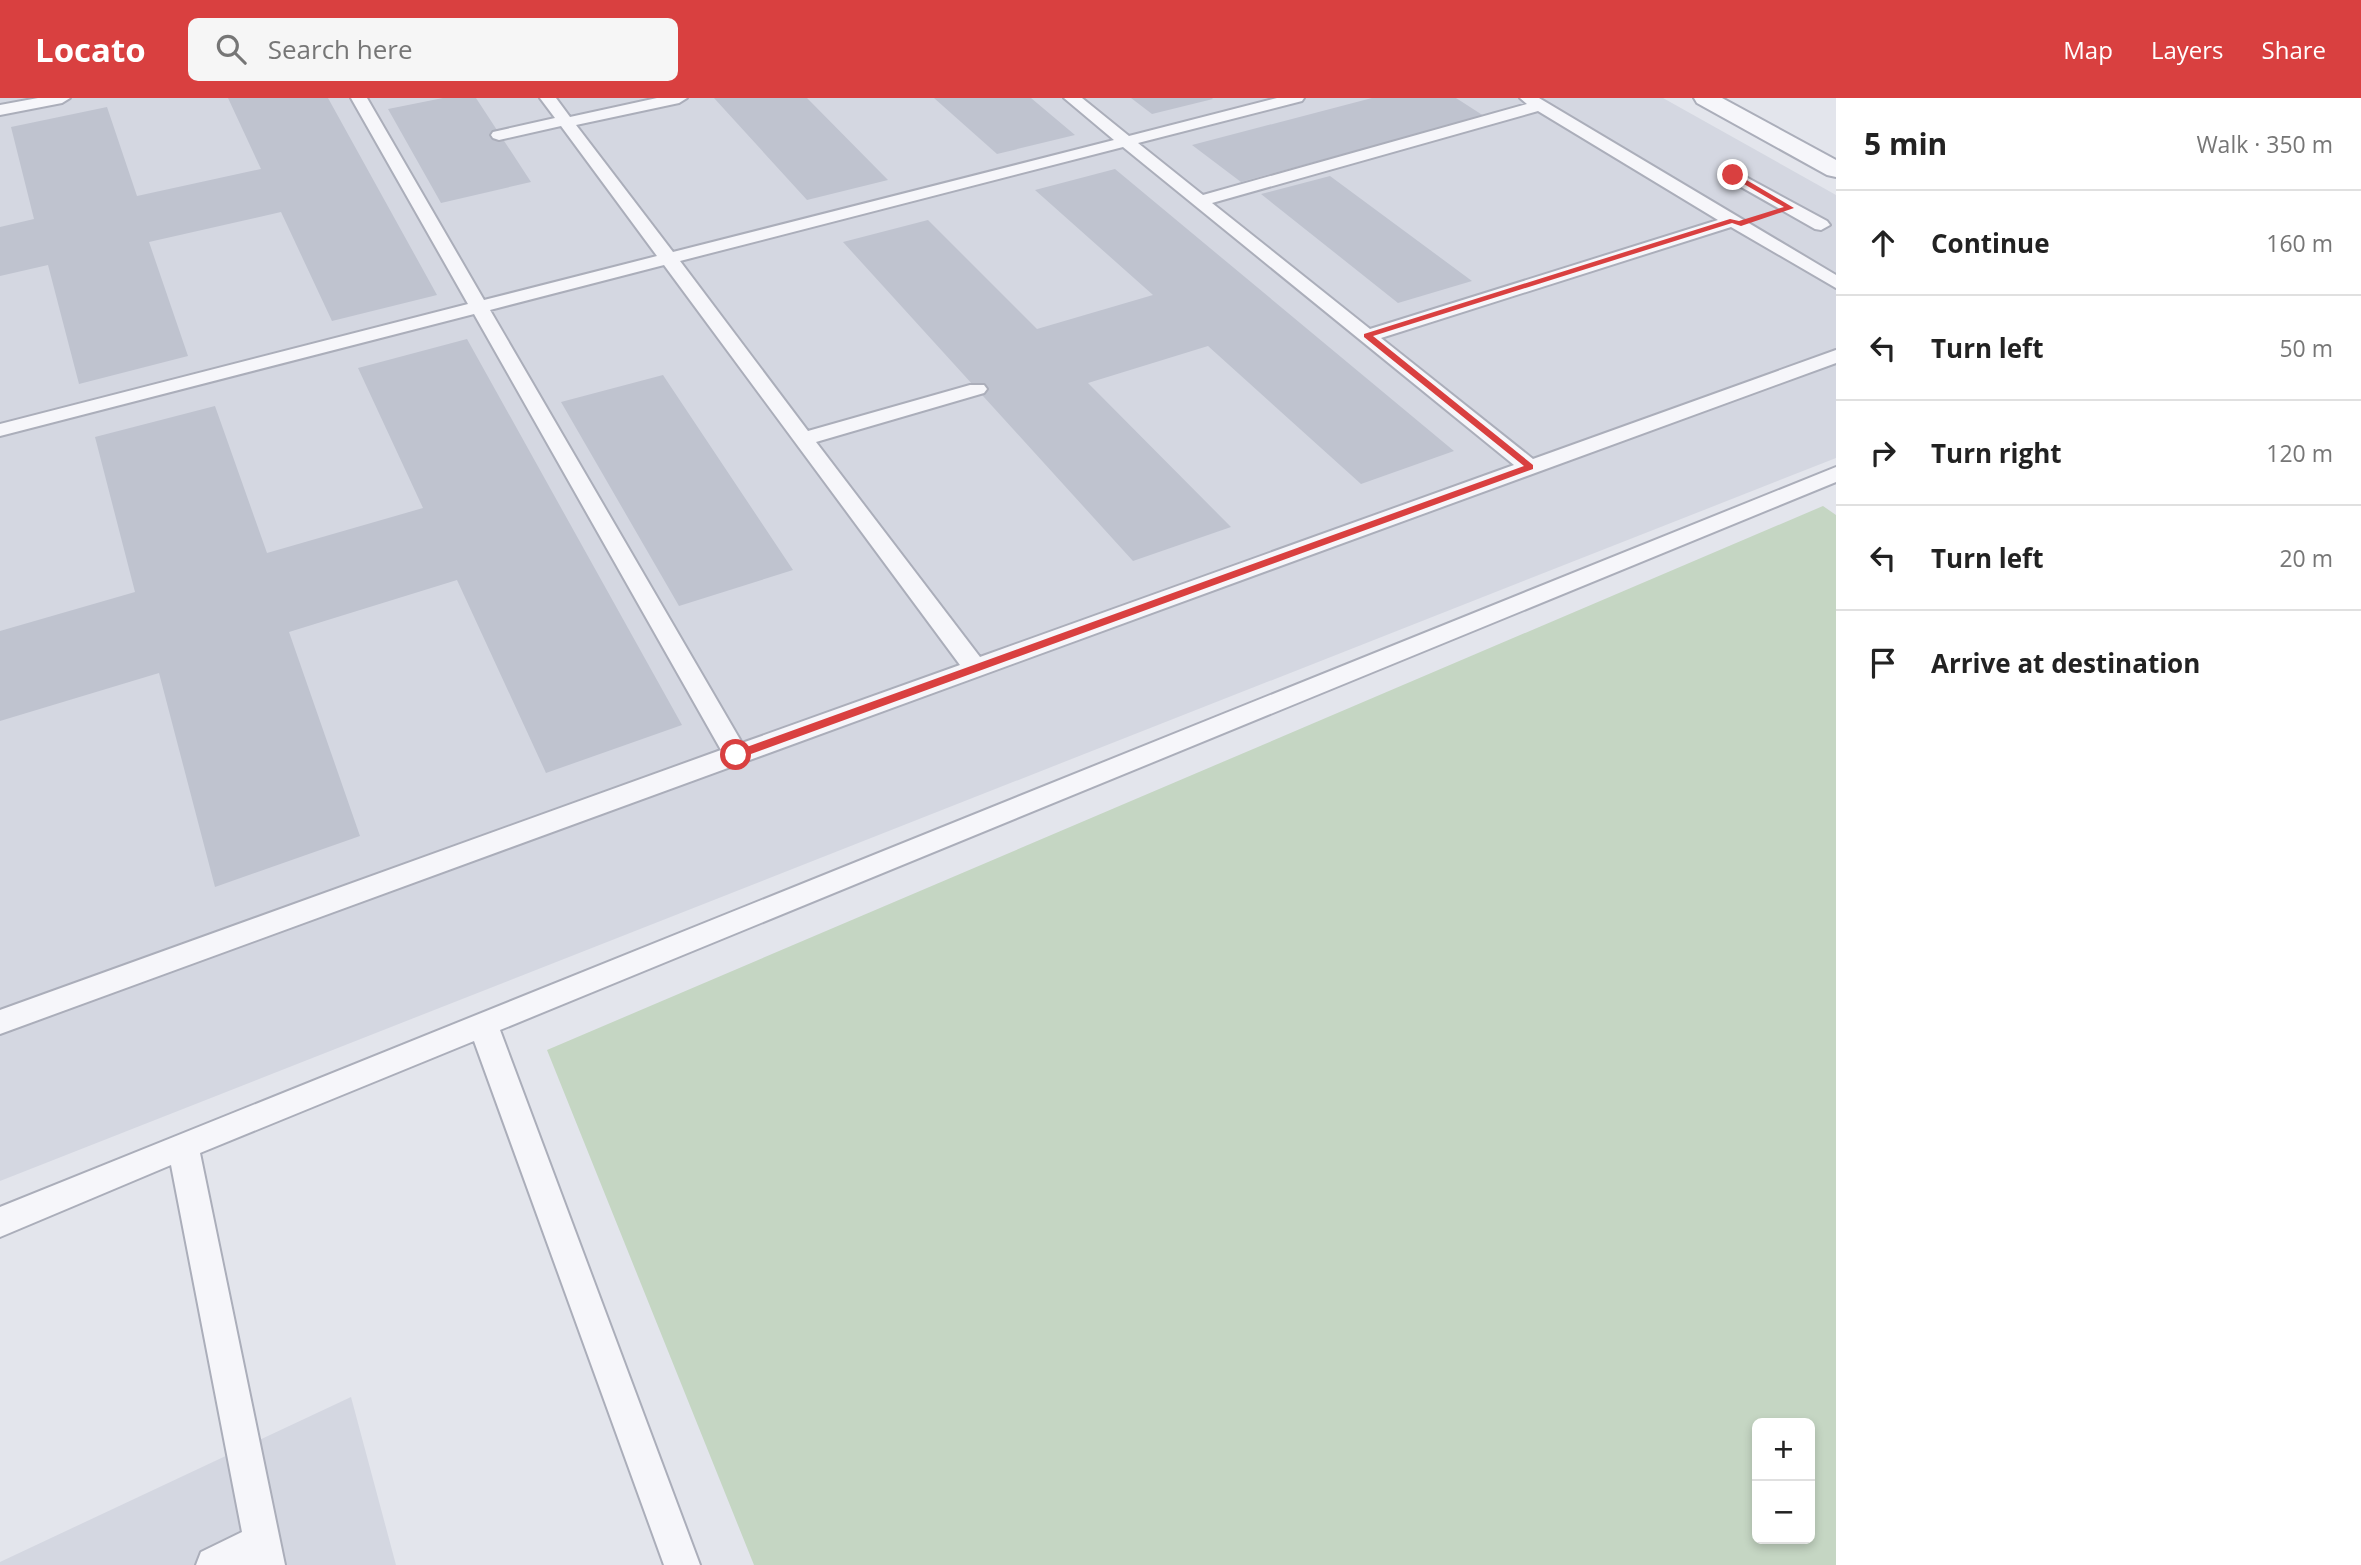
<!DOCTYPE html>
<meta charset="utf-8">
<style>
:root{--surface:#fff;--page:#f6f6f6;--text:#222;--muted:#767676;--line:#e0e0e0;--accent:#d94040}
body{margin:0;font-family:"Open Sans",sans-serif;background:var(--page);color:var(--text)}
.controls{position:absolute;right:21px;bottom:21px;display:grid;overflow:hidden;border-radius:10px;box-shadow:0 4px 10px #0003}
.controls button{width:63px;height:63px;display:grid;place-items:center;padding:0;border:0;border-bottom:2px solid var(--line);background:var(--surface);color:var(--text);font:35px sans-serif}
.stop{position:absolute;width:21px;height:21px;margin:-16px;border:5px solid #d94040;border-radius:50%;background:#fff}
.stop.end{background:#d94040;border-color:#fff;box-shadow:0 2px 7px #0008}
.list{margin:0;padding:0;list-style:none}
h2{display:flex;justify-content:space-between;align-items:center;height:91px;margin:0;padding:0 28px;font-size:30px}
h2 small{font-size:23px;font-weight:400;color:var(--muted)}
.list li{display:grid;grid-template-columns:46px 1fr auto;gap:21px;align-items:center;box-sizing:border-box;height:105px;padding:0 28px;border-top:2px solid var(--line)}
.list b{display:block;font-size:26px;white-space:nowrap}
.list em{font-size:23px;font-style:normal;color:var(--muted)}
.icon{flex:none;width:38px;height:38px;fill:none;stroke:currentColor;stroke-width:2;stroke-linecap:round;stroke-linejoin:round}
.map{position:relative;flex:none;width:1836px;height:1467px;overflow:hidden}
header{display:flex;align-items:center;gap:42px;box-sizing:border-box;height:98px;padding:0 35px;background:var(--accent);color:#fff}
header strong{font-size:33px}
nav{display:flex;gap:38px;margin-inline-start:auto;font-size:24px}
.search{width:490px;height:63px;background:var(--page);display:flex;align-items:center;gap:18px;box-sizing:border-box;padding:0 24px;border-radius:10px;color:var(--muted);font-size:26px}
main{display:flex}
aside{flex:1;background:var(--surface)}
.map>svg:first-child{display:block}
.built{fill:#d4d7e1}
.green{fill:#c5d6c3;fill-rule:evenodd}
.building{fill:#bfc3cf}
.lines{fill:none;stroke-linecap:round;stroke-linejoin:round}
.service-casing{stroke:#abaeba;stroke-width:4}
.minor-casing{stroke:#abaeba;stroke-width:4}
.service{fill:#f6f6fa;fill-rule:evenodd}
.minor{fill:#f6f6fa;fill-rule:evenodd}
.route{fill:#d94040}
</style>
<header>
<strong>Locato</strong>
<div class="search"><svg class="icon" aria-label="search" viewBox="0 0 24 24"><circle cx="10" cy="10" r="6"/><path d="M15 15l6 6"/></svg>Search here</div>
<nav><a>Map</a><a>Layers</a><a>Share</a></nav>
</header>
<main>
<div class="map">
<svg width="1836" height="1467" viewBox="0 0 1836 1467">
<rect width="100%" height="100%" fill="#e3e5ec"/>
<path class="built" d="M0,0H1663L1836,97V360L0,1083Z
M351,1299L396,1467H0V1464Z"/>
<path class="green" d="M1823,408L1836,417V1467H754L547,952ZM1757,1325H1810V1441H1757Z"/>
<path class="building" d="M228,0H328L437,197L332,223L281,114L149,144L188,258L79,286L48,167L0,178V129L34,121L11,29L107,9L137,98L261,71Z
M443,0H476L531,84L441,105L388,11Z
M714,0H807L888,82L807,102Z
M934,0H1031L1075,37L997,56Z
M1131,0H1212L1213,1L1152,16Z
M1372,0H1456L1484,18L1241,84L1192,47Z
M1115,71L1454,353L1361,386L1208,248L1088,285L1231,429L1133,463L843,144L928,122L1037,231L1153,197L1035,92Z
M1330,78L1472,183L1398,205L1261,96Z
M467,241L682,627L546,675L457,482L289,534L360,738L215,789L159,575L0,623V533L135,494L95,339L215,308L267,455L423,410L358,270Z
M663,277L793,472L679,508L561,304Z"/>
<g class="lines">
<defs>
<path id="service" d="M38,0H70L62,5L0,17V7Z
M351,0H367L484,202L657,158L561,28L499,42L493,40L491,37L493,34L555,20L540,0H556L570,19L657,0H687L679,5L576,27L673,154L1114,42L1064,0H1082L1129,38L1277,0H1304L1302,3L1138,45L1203,97L1527,6L1520,0H1539L1836,177V190L1731,129L1381,240L1533,361L1836,252V265L0,936V912L721,652L474,216L0,338V326L468,206ZM1538,13L1718,122L1370,231L1212,105ZM1123,49L1514,367L980,559L816,344L984,295L987,291L984,287H970L808,333L680,163ZM664,167L960,567L742,645L490,212Z
M1733,72L1827,123L1830,127L1821,132L1815,131L1727,81L1725,77L1727,73Z
M1836,369V384L500,932L700,1467H664L474,943L200,1055L285,1467H196L201,1454L242,1434L171,1067L0,1139V1109Z"/>
<path id="minor" d="M1694,0H1722L1836,62V79L1827,77L1697,5Z"/>
</defs>
<use href="#service" class="service-casing"/>
<use href="#minor" class="minor-casing"/>
<use href="#service" class="service"/>
<use href="#minor" class="minor"/>
</g>
<path class="route" d="M1733,74L1794,110L1741,128L1732,125L1373,238L1533,367V371L740,660H733V654L1524,368L1364,239V236L1730,121L1739,123L1784,109L1730,78Z"/>
</svg>
<div class="controls">
<button>+</button>
<button>−</button>
</div>
<div class="stop" style="left:736px;top:657px"></div>
<div class="stop end" style="left:1733px;top:77px"></div>
</div>
<aside>
<h2>5 min<small>Walk · 350 m</small></h2>
<ul class="list">
<li><svg class="icon" aria-label="ahead" viewBox="0 0 24 24"><path d="M12 20V5M6 11l6-6 6 6"/></svg><div><b>Continue</b></div><em>160 m</em></li>
<li><svg class="icon" aria-label="left" viewBox="0 0 24 24"><path d="M17 20v-9H6M10 6l-5 5 5 5"/></svg><div><b>Turn left</b></div><em>50 m</em></li>
<li><svg class="icon" aria-label="right" viewBox="0 0 24 24"><path d="M7 20v-9h11M14 6l5 5-5 5"/></svg><div><b>Turn right</b></div><em>120 m</em></li>
<li><svg class="icon" aria-label="left" viewBox="0 0 24 24"><path d="M17 20v-9H6M10 6l-5 5 5 5"/></svg><div><b>Turn left</b></div><em>20 m</em></li>
<li><svg class="icon" aria-label="arrive" viewBox="0 0 24 24"><path d="M6 21V4h12l-3 4 3 4H6"/></svg><div><b>Arrive at destination</b></div></li>
</ul>
</aside>
</main>
